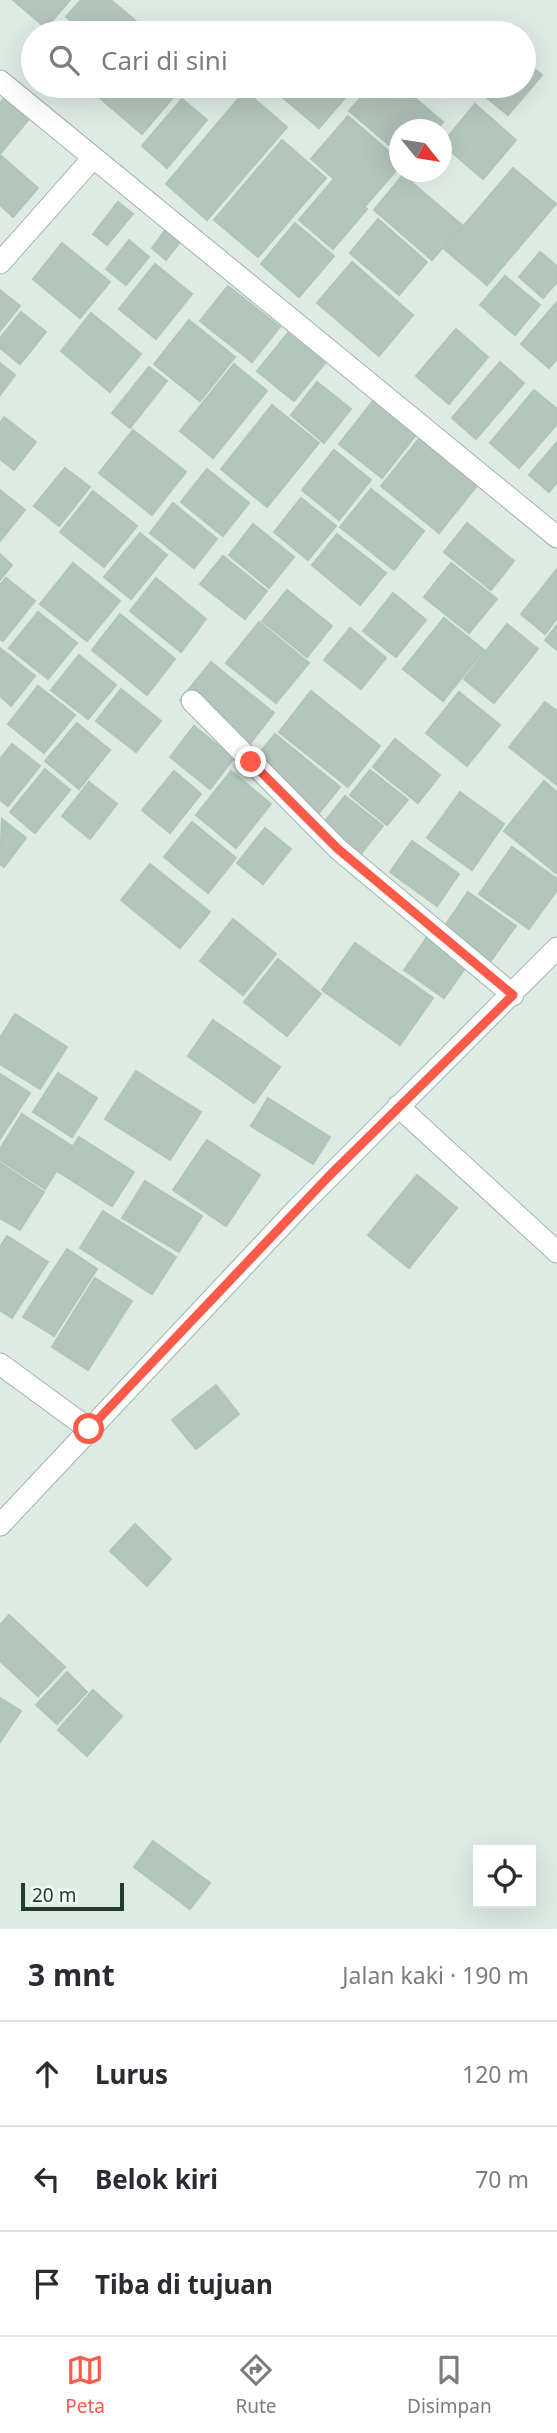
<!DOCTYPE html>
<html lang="id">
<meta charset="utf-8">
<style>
:root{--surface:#fff;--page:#f2f2f3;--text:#2b2b33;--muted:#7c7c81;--line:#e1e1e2;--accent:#fe5a49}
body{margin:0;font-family:"Noto Sans",sans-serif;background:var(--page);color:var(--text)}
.controls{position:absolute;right:21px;bottom:21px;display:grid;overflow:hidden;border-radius:0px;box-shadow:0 7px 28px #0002}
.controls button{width:63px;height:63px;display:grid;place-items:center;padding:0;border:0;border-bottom:2px solid var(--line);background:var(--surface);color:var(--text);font:35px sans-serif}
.compass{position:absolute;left:389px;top:119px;width:63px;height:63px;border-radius:50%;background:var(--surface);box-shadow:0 7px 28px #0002;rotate:120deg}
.scale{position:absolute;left:21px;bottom:18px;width:103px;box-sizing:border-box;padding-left:7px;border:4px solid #1e3d30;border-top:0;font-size:19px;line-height:24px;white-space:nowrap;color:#1e3d30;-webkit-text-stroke:5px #eff8f2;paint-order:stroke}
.stop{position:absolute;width:21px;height:21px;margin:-16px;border:5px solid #fe5a49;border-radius:50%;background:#fff}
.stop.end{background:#fe5a49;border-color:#fff;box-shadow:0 2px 7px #0008}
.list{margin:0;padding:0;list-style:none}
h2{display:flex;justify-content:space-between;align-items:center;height:91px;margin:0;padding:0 28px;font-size:30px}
h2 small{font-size:23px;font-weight:400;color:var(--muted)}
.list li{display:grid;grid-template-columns:46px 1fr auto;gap:21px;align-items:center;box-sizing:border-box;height:105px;padding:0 28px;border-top:2px solid var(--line)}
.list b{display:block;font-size:26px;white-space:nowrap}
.list em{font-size:23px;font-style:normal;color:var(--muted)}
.icon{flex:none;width:38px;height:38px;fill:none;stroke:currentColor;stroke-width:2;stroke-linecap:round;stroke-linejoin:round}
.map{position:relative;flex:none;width:557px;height:1929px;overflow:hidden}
.search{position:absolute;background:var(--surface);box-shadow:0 7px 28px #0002;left:21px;right:21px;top:21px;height:77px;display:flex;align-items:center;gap:18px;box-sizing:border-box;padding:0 24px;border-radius:38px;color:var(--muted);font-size:26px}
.sheet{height:406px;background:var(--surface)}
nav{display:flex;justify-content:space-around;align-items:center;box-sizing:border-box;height:98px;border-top:2px solid var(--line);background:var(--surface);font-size:19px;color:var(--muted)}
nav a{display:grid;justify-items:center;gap:4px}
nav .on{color:var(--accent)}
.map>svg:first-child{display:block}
.building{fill:#b3c6bc;stroke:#b0c5b9;stroke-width:2}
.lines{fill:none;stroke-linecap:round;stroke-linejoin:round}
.minor-casing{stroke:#a1b3aa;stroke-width:23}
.minor{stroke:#fff;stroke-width:21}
.route{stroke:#fe5a49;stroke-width:9}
</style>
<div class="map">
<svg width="557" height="1929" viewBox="0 0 557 1929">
<rect width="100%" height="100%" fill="#deebe4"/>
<path class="building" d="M13,0H70L46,28Z
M81,0H111L137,22L127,33H85L66,17Z
M64,22L77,33H55Z
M524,60L542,75L508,115L481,93L488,86H524Z
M101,86H179L181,88L142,134L94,93Z
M287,86H355L319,128L280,95Z
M371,86H401L443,122L436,130H400V154L349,111Z
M245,91L287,127L207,220L166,184Z
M5,97L30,118L0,154V103Z
M182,99L207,120L167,168L142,146Z
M475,104L516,140L483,179L442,144Z
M348,116L400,161V166L365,206L311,159Z
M282,140L326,178L258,257L214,220Z
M0,155L38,188L13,217L0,205Z
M513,168L556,204L487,285L444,249Z
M403,175L462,225L432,260L374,210Z
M333,180L367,209L333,249L299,220Z
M118,202L133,214L107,245L93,234Z
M378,219L427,262L399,295L350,253Z
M295,223L334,256L299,297L261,264Z
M169,225L184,237L166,260L152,248Z
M129,240L149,257L126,285L106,269Z
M62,243L110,282L80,318L33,279Z
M540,252L557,266V282L543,298L519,277Z
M352,262L413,315L379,356L317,303Z
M155,264L192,294L156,339L119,309Z
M505,276L540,305L515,335L480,305Z
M228,286L280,327L252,362L200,321Z
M0,290L20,306L0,331Z
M557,302V359L549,368L521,344Z
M21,312L46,332L20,364L0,348V338Z
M91,313L141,354L110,392L61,351Z
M189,320L235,357L200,401L154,364Z
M456,329L488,357L449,404L416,376Z
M288,333L325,363L294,401L257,371Z
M500,362L524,383L476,439L452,418Z
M0,363L15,375L0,395Z
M234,364L267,391L213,458L180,431Z
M149,367L167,381L130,428L112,413Z
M317,382L351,409L324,443L291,415Z
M534,390L557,409V424L519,468L490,443Z
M377,396L419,431L382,478L339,444Z
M272,405L319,443L267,507L221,469Z
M4,417L36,442L14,470L0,459V423Z
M133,430L186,472L152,515L99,473Z
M422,435L480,482L439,533L381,486Z
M557,442V482L549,492L529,475Z
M334,450L371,480L339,520L302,490Z
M65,468L90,487L59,526L34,506Z
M207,469L249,503L223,536L181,502Z
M371,489L424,531L394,570L340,527Z
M0,490L25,510L0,541Z
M93,491L137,526L104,567L60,532Z
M301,498L336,526L308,560L274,532Z
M173,503L217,539L194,568L150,533Z
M467,523L514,561L491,590L444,552Z
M253,524L294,557L269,588L229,555Z
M140,533L167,555L131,599L104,577Z
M337,534L386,573L360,605L312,565Z
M0,554L12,565L0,580Z
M223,556L267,591L245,619L200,584Z
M73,563L120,601L87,641L40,604Z
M451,563L497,599L469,633L424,597Z
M557,569V618L545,634L521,614Z
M6,578L35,601L3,641L0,639V585Z
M156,578L206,619L181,652L130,611Z
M287,590L332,626L307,657L262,621Z
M393,593L426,620L396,657L363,631Z
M38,612L77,643L48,679L9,648Z
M120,614L175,659L147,695L92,650Z
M444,618L484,650L443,701L403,669Z
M259,622L309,663L276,703L226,663Z
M507,624L538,649L494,703L464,679Z
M557,625V650L545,640Z
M350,628L386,658L361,689L324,660Z
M0,648L35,676L11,706L0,696Z
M79,655L116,685L88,719L51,690Z
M211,662L274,713L244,751L180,700Z
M38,686L75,715L44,753L8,724Z
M121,689L161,721L136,752L96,721Z
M311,691L380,746L348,787L279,732Z
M459,692L500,725L467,766L426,733Z
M545,702L557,711V785L509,747Z
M77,723L110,750L79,789L45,761Z
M194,726L234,758L210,789L170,757Z
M275,734L340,787L311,823L245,771Z
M395,739L440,775L418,803L373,767Z
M12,744L40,766L8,806L0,800V759Z
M45,769L70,790L35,833L10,812Z
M370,770L408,800L387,825L350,795Z
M174,771L201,794L170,833L142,810Z
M231,771L271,804L236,848L196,815Z
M544,781L557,792V874L504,831Z
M89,782L117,804L90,839L62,816Z
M460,792L504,824L472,870L427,838Z
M345,796L383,826L359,856L321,826Z
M2,819L26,838L4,867L0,864Z
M192,822L236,858L208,893L164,857Z
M265,828L291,849L263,884L237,863Z
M412,841L459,874L437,906L390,872Z
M512,847L557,879V890L529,929L479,894Z
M150,864L210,912L180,948L121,900Z
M468,892L516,926L485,969L438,936Z
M233,919L276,954L243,995L200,961Z
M430,933L470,961L444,998L404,970Z
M355,943L433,998L400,1045L322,990Z
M278,959L321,994L287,1036L244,1002Z
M15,1014L67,1047L40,1089L0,1064V1038Z
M213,1020L280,1067L254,1103L188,1056Z
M136,1071L201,1112L170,1160L105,1119Z
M58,1073L97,1098L72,1137L33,1112Z
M0,1074L30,1093L0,1139Z
M268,1098L330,1137L313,1164L251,1126Z
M22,1114L72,1146L45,1189L0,1160V1149Z
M79,1137L134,1172L112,1206L57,1171Z
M207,1140L260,1175L226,1226L173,1190Z
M0,1163L44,1192L20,1230L0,1218Z
M417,1175L457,1208L409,1268L368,1235Z
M145,1181L202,1216L179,1252L122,1218Z
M103,1211L176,1257L152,1294L80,1248Z
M7,1236L48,1262L12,1318L0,1310V1247Z
M67,1249L97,1269L54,1336L23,1317Z
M95,1278L132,1301L88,1370L52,1347Z
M216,1385L239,1414L196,1449L172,1420Z
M135,1524L171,1559L147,1586L110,1551Z
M9,1615L65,1667L38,1696L0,1661V1625Z
M67,1672L87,1692L57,1724L36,1705Z
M93,1690L122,1716L87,1756L58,1730Z
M0,1698L21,1711L0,1742Z
M153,1841L210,1883L190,1909L134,1867Z"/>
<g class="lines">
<defs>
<path id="minor" d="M0,81L557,537
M0,263L93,158
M192,701L338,849L513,995
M398,1106L557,1252
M0,1364L89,1429
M0,1525L297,1209L557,948"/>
</defs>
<use href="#minor" class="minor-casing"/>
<use href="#minor" class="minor"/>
</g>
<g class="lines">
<path class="route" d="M89,1429L330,1175L513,995L338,849L251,762"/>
</g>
</svg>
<div class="controls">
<button><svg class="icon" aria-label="locate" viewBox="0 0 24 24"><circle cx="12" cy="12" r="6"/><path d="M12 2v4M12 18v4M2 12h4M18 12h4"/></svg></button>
</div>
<svg class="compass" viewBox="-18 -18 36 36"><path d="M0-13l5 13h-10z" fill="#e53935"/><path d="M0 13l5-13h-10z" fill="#7c7c81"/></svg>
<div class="scale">20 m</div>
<div class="stop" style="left:89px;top:1429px"></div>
<div class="stop end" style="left:251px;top:762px"></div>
<div class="search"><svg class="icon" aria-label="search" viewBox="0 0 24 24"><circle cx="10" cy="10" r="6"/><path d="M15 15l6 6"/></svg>Cari di sini</div>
</div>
<section class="sheet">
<h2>3 mnt<small>Jalan kaki · 190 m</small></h2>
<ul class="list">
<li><svg class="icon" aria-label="ahead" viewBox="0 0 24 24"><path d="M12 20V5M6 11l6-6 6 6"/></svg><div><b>Lurus</b></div><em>120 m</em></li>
<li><svg class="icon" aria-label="left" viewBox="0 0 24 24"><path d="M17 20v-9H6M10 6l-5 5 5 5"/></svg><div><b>Belok kiri</b></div><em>70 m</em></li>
<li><svg class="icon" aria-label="arrive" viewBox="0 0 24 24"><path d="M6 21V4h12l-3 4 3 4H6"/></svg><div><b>Tiba di tujuan</b></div></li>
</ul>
</section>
<nav>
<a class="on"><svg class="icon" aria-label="map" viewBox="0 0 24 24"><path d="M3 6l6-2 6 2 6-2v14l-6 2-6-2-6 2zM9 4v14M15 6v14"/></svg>Peta</a>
<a><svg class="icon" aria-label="directions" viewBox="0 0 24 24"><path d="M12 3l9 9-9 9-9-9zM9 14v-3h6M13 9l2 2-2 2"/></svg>Rute</a>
<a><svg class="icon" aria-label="saved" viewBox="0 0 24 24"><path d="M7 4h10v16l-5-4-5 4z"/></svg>Disimpan</a>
</nav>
